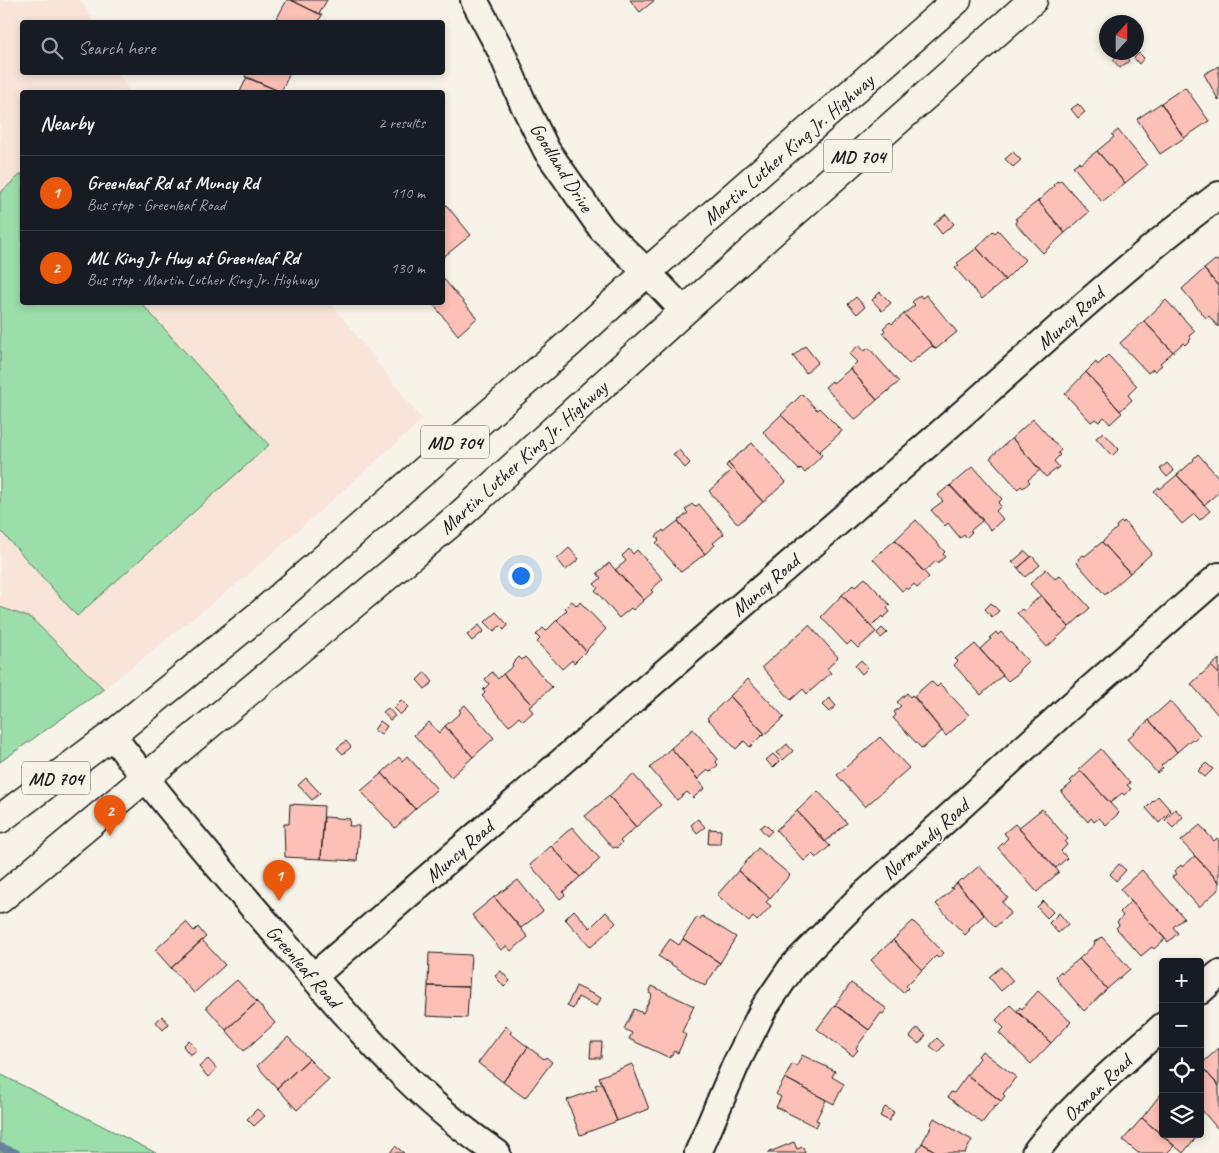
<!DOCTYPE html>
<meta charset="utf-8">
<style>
:root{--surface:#171b24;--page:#20242c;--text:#f1f3f6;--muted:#9ea1a6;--line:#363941;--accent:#ea580c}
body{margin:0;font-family:Caveat,sans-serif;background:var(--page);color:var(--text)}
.controls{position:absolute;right:15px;bottom:15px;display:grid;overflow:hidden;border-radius:5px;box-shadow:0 2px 8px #0003}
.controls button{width:45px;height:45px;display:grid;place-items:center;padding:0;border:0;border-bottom:1px solid var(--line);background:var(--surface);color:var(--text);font:25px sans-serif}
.compass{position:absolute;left:1099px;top:15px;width:45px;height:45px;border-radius:50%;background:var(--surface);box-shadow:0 2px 8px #0003;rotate:21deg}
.you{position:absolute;left:520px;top:575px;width:18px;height:18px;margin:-12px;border:4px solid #fff;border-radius:50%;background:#1a73e8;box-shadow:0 0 0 8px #1a73e833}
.badge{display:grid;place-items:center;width:32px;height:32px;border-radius:50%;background:var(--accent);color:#fff;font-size:16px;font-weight:700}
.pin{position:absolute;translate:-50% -41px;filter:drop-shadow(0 1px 2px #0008)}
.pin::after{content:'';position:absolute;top:26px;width:18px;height:15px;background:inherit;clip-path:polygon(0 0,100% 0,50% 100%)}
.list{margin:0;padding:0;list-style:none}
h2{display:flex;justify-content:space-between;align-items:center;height:65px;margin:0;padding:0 20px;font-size:21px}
h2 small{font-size:16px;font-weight:400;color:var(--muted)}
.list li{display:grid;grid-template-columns:32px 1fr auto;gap:15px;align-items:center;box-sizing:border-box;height:75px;padding:0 20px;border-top:1px solid var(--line)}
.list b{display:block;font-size:19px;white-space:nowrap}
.list p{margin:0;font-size:16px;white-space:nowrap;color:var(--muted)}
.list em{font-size:16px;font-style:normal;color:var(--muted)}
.icon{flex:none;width:28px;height:28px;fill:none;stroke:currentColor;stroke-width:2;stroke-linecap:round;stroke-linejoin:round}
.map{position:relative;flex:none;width:1219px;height:1153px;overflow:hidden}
.search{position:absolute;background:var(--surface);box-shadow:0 2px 8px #0003;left:20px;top:20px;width:425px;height:55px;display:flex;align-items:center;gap:12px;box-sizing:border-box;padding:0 18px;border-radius:5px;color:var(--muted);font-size:19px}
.panel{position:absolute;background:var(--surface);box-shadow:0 2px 8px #0003;left:20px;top:90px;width:425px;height:215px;border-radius:5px}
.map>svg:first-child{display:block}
.built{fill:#f8e4d9}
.green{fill:#9bdea9;stroke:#5c7d62}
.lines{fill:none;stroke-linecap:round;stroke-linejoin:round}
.stream{stroke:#66819c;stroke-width:8}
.building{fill:#fcc0b7;stroke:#1c1c1c}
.minor-casing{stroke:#1c1c1c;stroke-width:30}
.major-casing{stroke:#1c1c1c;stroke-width:31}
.minor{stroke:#f7f3e8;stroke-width:26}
.major{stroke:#f7f3e8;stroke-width:28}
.labels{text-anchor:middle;stroke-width:4;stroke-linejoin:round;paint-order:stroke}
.shield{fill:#f7f3e8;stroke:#5e5c59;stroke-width:1}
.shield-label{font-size:19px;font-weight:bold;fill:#1c1c1c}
.street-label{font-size:20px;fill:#1c1c1c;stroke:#f7f3e8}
</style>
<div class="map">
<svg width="1219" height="1153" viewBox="0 0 1219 1153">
<rect width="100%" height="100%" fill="#f7f3e8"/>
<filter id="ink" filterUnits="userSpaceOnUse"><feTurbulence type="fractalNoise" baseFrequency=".02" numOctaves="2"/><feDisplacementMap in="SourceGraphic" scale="10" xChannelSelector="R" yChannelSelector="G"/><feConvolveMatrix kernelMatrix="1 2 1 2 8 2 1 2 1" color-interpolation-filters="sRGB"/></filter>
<g filter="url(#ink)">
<path class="built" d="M0,0H81L93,22H22V72L119,73L129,92H22V302L331,303L422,420L249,574L104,689L31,618L0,607Z"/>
<path class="green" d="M22,173V302L141,303L269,445L77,616L0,530V193Z
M0,607L31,618L104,689L0,762Z
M0,1074L156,1153H0Z"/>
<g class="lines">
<path class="stream" d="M0,1147L16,1153"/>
</g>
<path class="building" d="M287,0H291L322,15L318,22H286L277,18Z
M291,0H327L319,14Z
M630,0H655L640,12Z
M1123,52L1129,61L1120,68L1113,60Z
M1139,53L1144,58L1139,64L1134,58Z
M1219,66V101L1204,74Z
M247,72H288L290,73L281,92L245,77Z
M247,77L281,92H240Z
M1185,87L1209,121L1184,138L1161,103Z
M1161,103L1184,138L1160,154L1137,119Z
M1078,104L1085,112L1078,118L1071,109Z
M1118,130L1147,165L1125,183L1097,151L1114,137L1112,135Z
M1097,151L1125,183L1102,202L1073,166L1079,162L1080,164Z
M1013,152L1021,160L1013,167L1005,159Z
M1061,180L1089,212L1065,233L1038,201L1054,186L1053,185L1057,181L1058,182Z
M442,200L471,235L442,258Z
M1038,201L1065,233L1043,253L1015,223L1017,220L1015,219Z
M946,214L954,224L942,234L934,224Z
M998,230L1025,260L1005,280L977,248L993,231L995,233Z
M977,248L1005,280L982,299L955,268L959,265L957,263Z
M1215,260L1217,261L1219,260V287L1204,269Z
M1204,269L1219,287L1218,327L1209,316L1206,318L1182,289Z
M442,277L477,318L458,335L431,302H442Z
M880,292L891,303L882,311L872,300Z
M920,295L922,298L926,295L957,332L936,349L904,314L915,305L912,302Z
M856,297L865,307L857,314L848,304Z
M1166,300L1195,331L1189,336L1191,339L1185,345L1183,343L1173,352L1144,321Z
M904,314L936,349H935L932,346L909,364L883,333L885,330L883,328L890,322L892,324Z
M1144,321L1173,352L1160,363L1162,365L1155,371L1153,369L1148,373L1120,343Z
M859,345L864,351L869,348L899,382L877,400L850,369L857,362L849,354Z
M805,346L818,362L806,373L793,356Z
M1108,355L1137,386L1128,395L1132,400L1120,411L1086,372L1096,362L1098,365Z
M850,369L877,400L855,420L825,387L832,381L833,383Z
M1086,372L1122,413L1110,424L1104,417L1099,422L1095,419L1091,422L1065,394Z
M802,394L817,410L819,408L842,431L819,452L781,415Z
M781,415L822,455L805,473L801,468L799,470L763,432Z
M1033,419L1061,450L1058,453L1060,455L1054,461L1059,467L1046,477L1012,438Z
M1103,432L1119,449L1112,456L1096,438Z
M1012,438L1040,470L1028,480L1030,482L1023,488L1021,486L1018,489L990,458Z
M752,443L786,482L763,502L728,463Z
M679,450L690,463L685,468L673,454Z
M1198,454L1219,478V492L1204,505L1177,475L1194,460L1193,459Z
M728,463L763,502L738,524L709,491L731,471L726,466Z
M1167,463L1174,471L1167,477L1160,469Z
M973,466L1002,499L998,503L1001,506L996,511L1003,519L991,530L950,486Z
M1177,475L1210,511L1200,520L1194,514L1182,524L1154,491L1159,487L1160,489Z
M950,485L983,520L970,531L972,532L966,538L964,535L960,538L948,523L945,526L931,510L943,501L938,495Z
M692,504L695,507L699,504L724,534L713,543L715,545L705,554L678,521L688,513L685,510Z
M916,520L945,552L943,554L945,557L937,563L936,561L924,572L895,540Z
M678,521L705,554L681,572L656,543L659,540L656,536L663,530L664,532Z
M1124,521L1152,553L1130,573L1102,542L1117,528L1116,526L1121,522L1123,523Z
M895,540L929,577L917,588L914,584L908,590L906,588L902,591L873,559Z
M1102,542L1130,573L1105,595L1077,563L1079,561L1078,559L1083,555L1085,556Z
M569,548L579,559L566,570L557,559Z
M629,549L633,554L637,550L663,579L651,590L653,592L644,600L615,570L626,561L622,556Z
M1025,551L1031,557L1018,568L1012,562Z
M1032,556L1040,565L1025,577L1018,568Z
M609,563L644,600L633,610L631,608L619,618L595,590L598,588L594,584L601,578L597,573Z
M1046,569L1055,579L1060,575L1090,608L1069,627L1030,584Z
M865,578L890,605L887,608L890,612L883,618L882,616L871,627L842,595L853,585L855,587Z
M842,595L876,632L858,648L851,641L847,645L821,617Z
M1041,595L1069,627L1047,647L1017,613L1022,609L1024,611Z
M572,601L577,606L580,602L606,629L586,651L557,620L567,610L565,608Z
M991,603L999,611L992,617L985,609Z
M496,612L508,625L504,630L500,626L494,631L485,622Z
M557,620L586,651L574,663L572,660L562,669L537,642L540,639L536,635L543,628L546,631Z
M479,625L484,631L472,641L467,635Z
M809,625L838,657L827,669L831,673L807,694L803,689L791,700L762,667Z
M882,628L887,633L881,638L877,633Z
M996,632L998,635L1001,632L1028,661L1019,670L1020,672L1008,681L980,649L991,639L989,638Z
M975,644L1003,675L981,695L954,665L958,661L955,659L962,653L963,654Z
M519,657L522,660L525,657L552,687L532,705L503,674L513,666L512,664Z
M1219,659V674L1211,666Z
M861,660L868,668L862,674L855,666Z
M1211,666L1219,674V716L1191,684Z
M425,672L433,682L425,689L417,680Z
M492,672L498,679L503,674L532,705L529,707L533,712L523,721L519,717L509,726L482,696L485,693L483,690L489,684L485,679Z
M748,679L784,717L765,734L730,696Z
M931,681L937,687L940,684L969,715L946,736L914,696Z
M907,693L910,697L912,695L942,731L922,749L893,718L896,715L894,712L901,706L897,702Z
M730,696L765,734L763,736L762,735L750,747L744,741L736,749L707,718Z
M829,698L836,706L829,712L822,705Z
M401,700L408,707L400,715L393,708Z
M1170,701L1200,735L1194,741L1192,739L1177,752L1149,720Z
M465,705L494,738L473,757L445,726L461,712L459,710Z
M388,708L395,716L390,720L383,712Z
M1149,720L1177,752L1161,766L1163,768L1157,773L1127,739Z
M380,721L387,726L381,735L374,730Z
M429,722L439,733L445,726L473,757L451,777L414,735Z
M693,729L718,759L716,762L718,765L710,772L708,770L698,779L671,748Z
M880,737L909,768L865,807L837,775Z
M346,741L351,747L343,754L337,748Z
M787,744L793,751L783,760L777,753Z
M671,748L705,788L693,798L687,792L677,800L650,768Z
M1101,749L1130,783L1127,785L1131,789L1124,795L1122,793L1110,803L1079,769Z
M773,754L780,761L773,768L766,760Z
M407,756L437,789L415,809L382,773L399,757L402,761Z
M1206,763L1213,769L1205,777L1198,771Z
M1081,771L1119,813L1106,825L1099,818L1094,822L1091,818L1088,822L1061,792L1072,783L1070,781Z
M382,773L415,809L395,828L361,791Z
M633,774L661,805L636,827L609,796Z
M306,778L320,793L312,800L298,785Z
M818,791L847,823L825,842L797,811Z
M609,796L636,827L620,841L622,843L617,848L616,847L613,848L585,816Z
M1158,796L1171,811L1159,823L1146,808Z
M290,804L324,806L321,859L285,857L284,824H289Z
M1042,809L1068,839L1065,842L1067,845L1061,851L1067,858L1056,868L1018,828Z
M1175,809L1183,817L1173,828L1165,820Z
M797,811L830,846L816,858L812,854L804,861L776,830Z
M324,817L350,819L349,826H359L357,861L321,859Z
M698,819L705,827L697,833L691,825Z
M765,824L772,831L767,836L760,828Z
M1015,824L1059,872L1037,892L998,848L1008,838L1004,833Z
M1200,825L1214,841L1217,838L1219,841V882L1181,841Z
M572,827L600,859L580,877L551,846Z
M709,829L721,830L720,844H708Z
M551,846L580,877L563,892L565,895L560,899L530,865Z
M758,848L790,875L770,898L738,871Z
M1195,856L1219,882V889L1199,907L1172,877L1176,874L1174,871L1181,865L1182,867Z
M1119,864L1126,870L1116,881L1110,874Z
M979,866L1008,898L1002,902L1011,913L995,927L957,883L961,879L963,880Z
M1142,870L1184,918L1173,927L1178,933L1168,942L1120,889Z
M738,871L770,898L766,902L771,906L757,921L753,917L749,922L717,895Z
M518,880L543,911L521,928L494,897Z
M957,883L984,915L968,929L970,930L965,935L936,904L953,889L951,888Z
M494,897L528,937L511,951L507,946L501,950L472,915Z
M1043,901L1053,912L1047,918L1037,907Z
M1131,901L1165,939L1154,949L1152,947L1141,956L1116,928L1119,925L1117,922L1123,916L1120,912Z
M574,910L590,928L606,912L616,923L591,947L565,919Z
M1059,913L1068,924L1058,933L1049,923Z
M702,916L736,937L720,963L683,939L697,917L700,919Z
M913,921L944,953L938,958L936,956L922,970L893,940Z
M186,922L194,931L198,927L206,937L171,968L155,950Z
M1102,937L1130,969L1107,989L1079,959L1095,944L1094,942Z
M670,939L679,945L683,939L720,963L705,986L658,956Z
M202,940L225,965L194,993L171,968Z
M893,940L922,970L906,986L908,988L903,993L871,960Z
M429,953L471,955L469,987L428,986Z
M1079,959L1107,989L1084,1011L1057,980L1058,979L1056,976L1061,971L1062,973Z
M1001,967L1013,981L1001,991L989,977Z
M501,971L510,981L504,987L495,976Z
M237,980L257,1002L226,1030L206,1007Z
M851,983L887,1009L883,1014L881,1013L869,1030L835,1005Z
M428,986L469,987L467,1018L426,1016Z
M576,986L601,998L597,1006L578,997L573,1009L567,1006Z
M652,986L694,1006L682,1032L686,1035L678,1053L674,1051L670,1058L629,1039L632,1033L624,1029L634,1009L643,1013L652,995L649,993Z
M1038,991L1071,1022L1051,1043L1017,1011L1020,1007L1022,1009Z
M257,1002L275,1023L244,1051L226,1030Z
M835,1005L869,1030L856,1048L858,1050L853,1056L817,1029Z
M1010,1005L1051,1043L1031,1064L999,1033L1004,1028L996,1020Z
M162,1016L169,1024L163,1030L156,1022Z
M506,1026L512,1031L510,1033L528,1047L503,1082L478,1063Z
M917,1028L926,1035L919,1044L910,1037Z
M288,1037L309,1059L277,1088L257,1066Z
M937,1038L944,1045L938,1052L930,1046Z
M189,1040L197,1050L190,1055L183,1046Z
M591,1042H602L601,1058H590Z
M528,1047L544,1059L546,1057L552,1062L525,1098L503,1082Z
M1219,1048V1086L1200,1065Z
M982,1051L1016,1077L1003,1094L1005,1096L1001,1101L967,1075L980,1058L978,1056Z
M802,1055L835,1071L832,1077L844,1084L834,1104L785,1078L792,1064L797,1066Z
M208,1059L217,1069L208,1077L199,1067Z
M309,1059L329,1080L297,1110L277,1088Z
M632,1064L649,1109L617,1121L599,1077Z
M1200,1065L1219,1086V1126L1217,1128L1200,1108Z
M967,1075L1001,1101L996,1107L995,1106L982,1123L948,1097L951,1092L954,1093Z
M785,1078L826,1100L816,1120L819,1121L816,1127L776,1107L781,1097L776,1094Z
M602,1083L617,1121L580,1135L567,1100L597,1089L595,1085Z
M1160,1095L1163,1097V1134L1198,1135L1183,1153L1142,1118Z
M885,1107L894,1112L889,1121L880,1116Z
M257,1109L265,1116L254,1126L247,1119Z
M934,1118L972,1140L965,1153H938L922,1143L932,1125L931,1124Z
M1142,1118L1174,1146L1167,1153H1138L1123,1140Z
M794,1142L797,1149L803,1147L805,1153H767Z
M922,1143L938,1153H916Z
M395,1146L404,1153H390Z"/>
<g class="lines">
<defs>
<path id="minor" d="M474,0L501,51L523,103L547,151L602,229L647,272L684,311
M112,735C168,809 229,880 290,950C353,1023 417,1100 497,1153
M313,977C510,807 707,636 904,465C1009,375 1108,278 1219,195
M1200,991L1219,974
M698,1153L736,1064L764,1008L792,967L857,901L1065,711L1219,576
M1035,1153C1071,1105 1119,1066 1163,1026"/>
<path id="major" d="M0,819L112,735L263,612L571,342L647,272L957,0
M0,899L458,517L684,311L1033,0"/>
</defs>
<use href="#minor" class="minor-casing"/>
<use href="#major" class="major-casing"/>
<use href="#minor" class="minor"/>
<use href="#major" class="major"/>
</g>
</g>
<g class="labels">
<g class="shield">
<rect x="824" y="139.5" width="68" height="33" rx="4"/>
<rect x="421" y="425.5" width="68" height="33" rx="4"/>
<rect x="22" y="761.5" width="68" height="33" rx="4"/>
</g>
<g class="shield-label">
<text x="858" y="163">MD 704</text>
<text x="455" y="449">MD 704</text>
<text x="56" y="785">MD 704</text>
</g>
<g class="street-label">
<text transform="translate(788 149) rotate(-41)" y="7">Martin Luther King Jr. Highway</text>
<text transform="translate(562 167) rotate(58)" y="7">Goodland Drive</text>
<text transform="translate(1070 318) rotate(-42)" y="7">Muncy Road</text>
<text transform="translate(523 457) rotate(-42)" y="7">Martin Luther King Jr. Highway</text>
<text transform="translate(765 585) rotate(-41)" y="7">Muncy Road</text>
<text transform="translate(925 839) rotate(-42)" y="7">Normandy Road</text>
<text transform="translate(459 851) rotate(-41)" y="7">Muncy Road</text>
<text transform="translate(304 966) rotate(49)" y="7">Greenleaf Road</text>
<text transform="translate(1097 1088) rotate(-44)" y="7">Oxman Road</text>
</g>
</g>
</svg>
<div class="controls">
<button>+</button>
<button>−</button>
<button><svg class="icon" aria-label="locate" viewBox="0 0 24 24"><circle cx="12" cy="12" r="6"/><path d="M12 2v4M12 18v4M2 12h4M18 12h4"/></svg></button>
<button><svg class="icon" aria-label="layers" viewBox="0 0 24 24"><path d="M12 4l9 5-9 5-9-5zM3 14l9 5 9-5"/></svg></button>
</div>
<svg class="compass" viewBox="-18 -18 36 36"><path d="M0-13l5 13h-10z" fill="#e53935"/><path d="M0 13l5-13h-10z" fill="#9ea1a6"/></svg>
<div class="you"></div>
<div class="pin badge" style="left:279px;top:901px">1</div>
<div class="pin badge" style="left:110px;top:836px">2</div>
<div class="search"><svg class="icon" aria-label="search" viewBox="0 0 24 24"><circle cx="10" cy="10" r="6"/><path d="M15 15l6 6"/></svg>Search here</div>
<section class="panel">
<h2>Nearby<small>2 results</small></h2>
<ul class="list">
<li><span class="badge">1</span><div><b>Greenleaf Rd at Muncy Rd</b><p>Bus stop · Greenleaf Road</p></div><em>110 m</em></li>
<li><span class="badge">2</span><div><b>ML King Jr Hwy at Greenleaf Rd</b><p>Bus stop · Martin Luther King Jr. Highway</p></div><em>130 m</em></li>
</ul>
</section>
</div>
